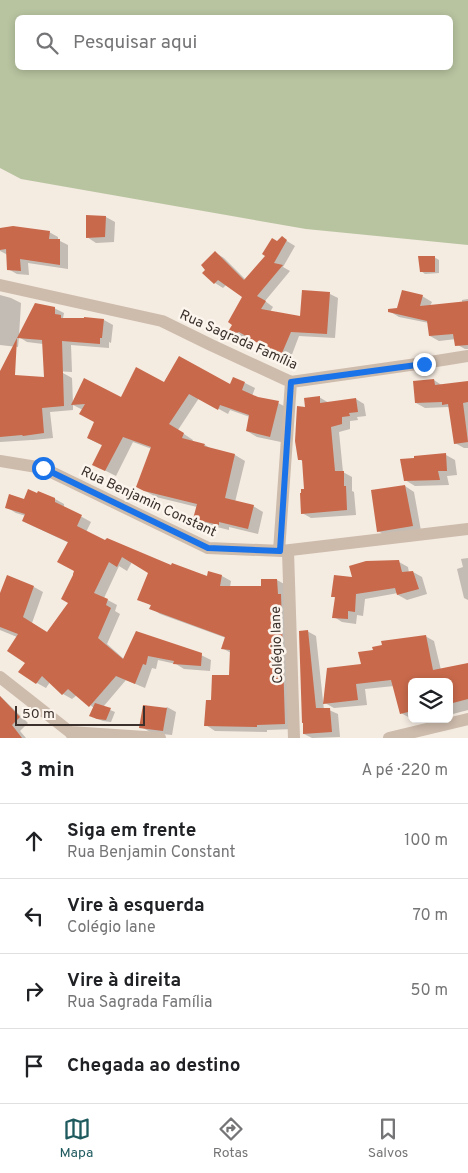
<!DOCTYPE html>
<html lang="pt">
<meta charset="utf-8">
<style>
:root{--surface:#fff;--page:#f2f2f2;--text:#202124;--muted:#757577;--line:#e0e0e0;--accent:#1f5a5e}
body{margin:0;font-family:Overpass,sans-serif;background:var(--page);color:var(--text)}
.controls{position:absolute;right:15px;bottom:15px;display:grid;overflow:hidden;border-radius:8px;box-shadow:0 2px 8px #0003}
.controls button{width:45px;height:45px;display:grid;place-items:center;padding:0;border:0;border-bottom:1px solid var(--line);background:var(--surface);color:var(--text);font:25px sans-serif}
.scale{position:absolute;left:15px;bottom:12px;width:130px;box-sizing:border-box;padding-left:5px;border:2px solid #3b302b;border-top:0;font-size:14px;line-height:18px;white-space:nowrap;color:#3b302b;-webkit-text-stroke:4px #fbf5ee;paint-order:stroke}
.stop{position:absolute;width:15px;height:15px;margin:-11px;border:4px solid #1a73e8;border-radius:50%;background:#fff}
.stop.end{background:#1a73e8;border-color:#fff;box-shadow:0 1px 5px #0008}
.list{margin:0;padding:0;list-style:none}
h2{display:flex;justify-content:space-between;align-items:center;height:65px;margin:0;padding:0 20px;font-size:21px}
h2 small{font-size:16px;font-weight:400;color:var(--muted)}
.list li{display:grid;grid-template-columns:32px 1fr auto;gap:15px;align-items:center;box-sizing:border-box;height:75px;padding:0 20px;border-top:1px solid var(--line)}
.list b{display:block;font-size:19px;white-space:nowrap}
.list p{margin:0;font-size:16px;white-space:nowrap;color:var(--muted)}
.list em{font-size:16px;font-style:normal;color:var(--muted)}
.icon{flex:none;width:28px;height:28px;fill:none;stroke:currentColor;stroke-width:2;stroke-linecap:round;stroke-linejoin:round}
.map{position:relative;flex:none;width:468px;height:738px;overflow:hidden}
.search{position:absolute;background:var(--surface);box-shadow:0 2px 8px #0003;left:15px;right:15px;top:15px;height:55px;display:flex;align-items:center;gap:12px;box-sizing:border-box;padding:0 18px;border-radius:8px;color:var(--muted);font-size:19px}
.sheet{height:365px;background:var(--surface)}
nav{display:flex;justify-content:space-around;align-items:center;box-sizing:border-box;height:70px;border-top:1px solid var(--line);background:var(--surface);font-size:14px;color:var(--muted)}
nav a{display:grid;justify-items:center;gap:2px}
nav .on{color:var(--accent)}
.map>svg:first-child{display:block}
.green{fill:#b8c4a0;fill-rule:evenodd}
.shadow{fill:#0003}
.building{fill:#c8694b;fill-rule:evenodd}
.lines{fill:none;stroke-linecap:round;stroke-linejoin:round}
.minor{stroke:#cdbbac;stroke-width:12}
.route{stroke:#1a73e8;stroke-width:6}
.labels{text-anchor:middle;stroke-width:5;stroke-linejoin:round;paint-order:stroke}
.street-label{font-size:14px;fill:#3b302b;stroke:#fbf5ee}
</style>
<div class="map">
<svg width="468" height="738" viewBox="0 0 468 738">
<rect width="100%" height="100%" fill="#f4ebe1"/>
<path class="green" d="M0,0H468V245L306,229L21,179L0,168ZM18,18H450V68H18Z"/>
<path class="shadow" d="M106,217L115,222L114,242L96,243L87,237Z
M0,229L49,232L58,237V240L68,245V269L28,263L29,275L17,274L8,269V255L0,251Z
M282,238L295,246L283,267L290,271L265,301L273,307L270,312L301,318L330,294L338,298L335,338L299,336L291,357L271,349L248,336L234,342L226,338L234,324L244,296L226,285L223,288L215,283L204,273L216,253L224,258L246,280Z
M434,257L439,260V273L425,274L421,271Z
M0,295L11,298L21,303L19,336L54,308L64,313L63,318L66,320H104L113,325L111,343L109,342V348L71,345L72,372L54,371L43,344L27,342L19,337L18,347L0,345Z
M422,296L432,302L430,306L462,303V300L468,299V349H465L456,344V339L439,341L430,336L429,323L399,317L389,311L398,309Z
M63,373L72,378L73,404L122,398L165,383L231,386L245,383L255,388L252,396L278,403L288,408L281,442L257,437L247,431L250,417L230,410L228,414L199,398L178,430L193,440L192,442L205,445L213,450L235,455L245,461L235,502L253,506L263,512L258,534L229,527V530L205,524L195,518L197,507L156,497L138,487L152,449L133,442L116,476L104,470L103,446L88,438L95,422L83,410L73,405V410L50,412L53,438L33,440H31L0,442V383L45,378Z
M434,380L443,386L468,385V448H464L455,443L450,408L448,407L425,408L416,403Z
M319,397L329,403L356,399L364,404L366,416L357,417L358,420L350,421V429L339,432L343,472L352,477V491L354,492L356,515L311,518L302,513L305,490L304,462L299,459L307,409Z
M446,455L455,460L457,475L447,476L449,485L415,486L405,480Z
M405,486L414,492L421,531L387,536L378,531Z
M55,499L64,504V507L91,522L86,532L105,542L172,567L208,578L222,576L231,581L230,587H263L277,580L286,585L294,729L267,730V732L215,731L206,725L212,702L230,677L231,653L222,648L226,638L160,614L151,608L152,606L139,599L150,572L132,562L127,571L119,566L104,598L117,605L115,611L120,614L107,644L124,659L136,633L201,655L211,660L210,671L184,669L176,664L158,660L156,669L152,668L145,688L126,680L103,707L115,712L111,722L103,721L95,718L94,708L77,695L72,699L63,694L50,682L46,688L37,683L26,663L17,637L0,630V596L34,587L43,592L32,623L48,633L70,603L76,571L69,543L33,526L23,521L26,516L16,513L6,507L25,501Z
M468,558V600L464,598L457,569L463,567L461,559Z
M399,562L408,567L409,573L413,572L422,577L427,594L407,600L398,595V593L365,599L363,616L357,615L356,624L342,622L334,617L336,598L332,596L354,579Z
M307,631L316,636L324,710H329L338,714L340,737L312,738L304,734Z
M425,636L434,641L441,670L468,664V710L449,715V682H412V718H410L401,713L394,686L365,689L367,705L334,708L325,703L362,665L374,651Z
M0,696L28,723L20,731L26,738H0Z
M167,707L176,712L172,735L152,733L143,728Z"/>
<path class="building" d="M86,215L106,216L105,237L86,238Z
M13,226L50,231L49,239H60V265L20,259L21,271L7,270L6,249L0,250V228Z
M282,236L287,240L274,263L283,265L257,296L266,301L261,309L300,316L302,290L330,292L327,334L291,332L282,353L261,345L239,332L224,338L232,325L228,322L242,297L218,280L214,284L202,273L205,270L201,265L215,251L244,280L265,256L262,254L272,238L277,241Z
M418,256H435V272H420Z
M402,290L423,295L420,306L468,301V345L455,346L453,334L429,336L427,321L388,312V309L397,308Z
M35,303L55,307V314L61,315V318H84V317L104,319L102,338H100V344L62,341L64,406L42,408L44,433L23,436L22,435L0,437V371ZM17,338L42,340L44,377L15,375Z
M179,356L230,384L233,377L245,382L242,390L258,397L279,401L270,437L246,431L249,415L220,405L218,410L189,394L169,424L184,433L182,438L205,444L204,446L235,454L225,498L254,505L248,529L219,522V525L193,519L197,504L144,491L136,487L151,447L123,437L105,471L92,465L102,445L87,438L94,422L79,414L85,404L71,405L84,378L121,397L136,367L164,382Z
M434,379L435,385L468,381V402L463,403L468,442L454,444L448,404L442,405V402L415,403L413,381Z
M320,396V403L356,398L358,412L349,413L350,416L342,417V424L331,427L335,471H344V486H346L347,510L301,514L300,493H301V489H304L302,460H298L295,441L297,406L305,407L304,398Z
M446,453L447,471H438L440,480L404,481L400,459L414,458V456Z
M405,485L413,526L377,532L371,490Z
M28,489L37,493L38,491L55,498V502L82,515L77,526L105,540L107,538L171,565L172,563L207,576L208,571L222,575L220,586H261V579H277L278,594H281L285,724L257,725V727L204,726L206,700H211L212,675H229L230,650L221,649L225,637L149,609L151,605L137,600L148,573L122,557L117,567L109,562L94,593L108,599L106,605L111,608L98,638L123,659L136,631L202,653L201,666L173,664L174,661L148,656L146,665L143,664L135,684L116,676L89,707L68,689L62,695L42,676L36,684L18,672L25,663L7,651L18,634L0,627V593L7,575L34,586L23,617L47,632L68,603L61,599L73,575V574L74,571L57,562L68,542L22,521L25,514L5,508L9,494L24,499Z
M399,560L402,572L413,571L419,589L397,595L395,588L356,594L355,612L348,611V619L332,618L335,597H331L334,575L352,577L349,566L366,561Z
M308,630L316,708H330L332,732L303,734V723H302L299,631Z
M426,635L433,670L468,663V699L449,704V682H412V711L400,714L391,680L356,684L358,700L323,704L327,668L361,664L358,652L373,650L372,647L382,645L381,641Z
M0,696L20,717L12,725L22,738H0Z
M95,703L111,708L106,720L97,719L89,716Z
M143,705L167,708L163,731L139,728Z"/>
<g class="lines">
<path class="minor" d="M0,285L162,321L211,345L291,382L424,363L468,356
M0,461L43,468L208,548L282,551L468,529
M279,551L291,382
M288,551L294,738
M0,677L70,732L74,738
M70,732L160,738
M389,738L468,719"/>
</g>
<g class="lines">
<path class="route" d="M43,468L208,548L280,551L291,382L424,364"/>
</g>
<g class="labels">
<g class="street-label">
<text transform="translate(239 339) rotate(24)" y="5">Rua Sagrada Família</text>
<text transform="translate(149 501) rotate(25)" y="5">Rua Benjamin Constant</text>
<text transform="translate(276 645) rotate(-92)" y="5">Colégio lane</text>
</g>
</g>
</svg>
<div class="controls">
<button><svg class="icon" aria-label="layers" viewBox="0 0 24 24"><path d="M12 4l9 5-9 5-9-5zM3 14l9 5 9-5"/></svg></button>
</div>
<div class="scale">50 m</div>
<div class="stop" style="left:43px;top:468px"></div>
<div class="stop end" style="left:424px;top:364px"></div>
<div class="search"><svg class="icon" aria-label="search" viewBox="0 0 24 24"><circle cx="10" cy="10" r="6"/><path d="M15 15l6 6"/></svg>Pesquisar aqui</div>
</div>
<section class="sheet">
<h2>3 min<small>A pé · 220 m</small></h2>
<ul class="list">
<li><svg class="icon" aria-label="ahead" viewBox="0 0 24 24"><path d="M12 20V5M6 11l6-6 6 6"/></svg><div><b>Siga em frente</b><p>Rua Benjamin Constant</p></div><em>100 m</em></li>
<li><svg class="icon" aria-label="left" viewBox="0 0 24 24"><path d="M17 20v-9H6M10 6l-5 5 5 5"/></svg><div><b>Vire à esquerda</b><p>Colégio lane</p></div><em>70 m</em></li>
<li><svg class="icon" aria-label="right" viewBox="0 0 24 24"><path d="M7 20v-9h11M14 6l5 5-5 5"/></svg><div><b>Vire à direita</b><p>Rua Sagrada Família</p></div><em>50 m</em></li>
<li><svg class="icon" aria-label="arrive" viewBox="0 0 24 24"><path d="M6 21V4h12l-3 4 3 4H6"/></svg><div><b>Chegada ao destino</b></div></li>
</ul>
</section>
<nav>
<a class="on"><svg class="icon" aria-label="map" viewBox="0 0 24 24"><path d="M3 6l6-2 6 2 6-2v14l-6 2-6-2-6 2zM9 4v14M15 6v14"/></svg>Mapa</a>
<a><svg class="icon" aria-label="directions" viewBox="0 0 24 24"><path d="M12 3l9 9-9 9-9-9zM9 14v-3h6M13 9l2 2-2 2"/></svg>Rotas</a>
<a><svg class="icon" aria-label="saved" viewBox="0 0 24 24"><path d="M7 4h10v16l-5-4-5 4z"/></svg>Salvos</a>
</nav>
